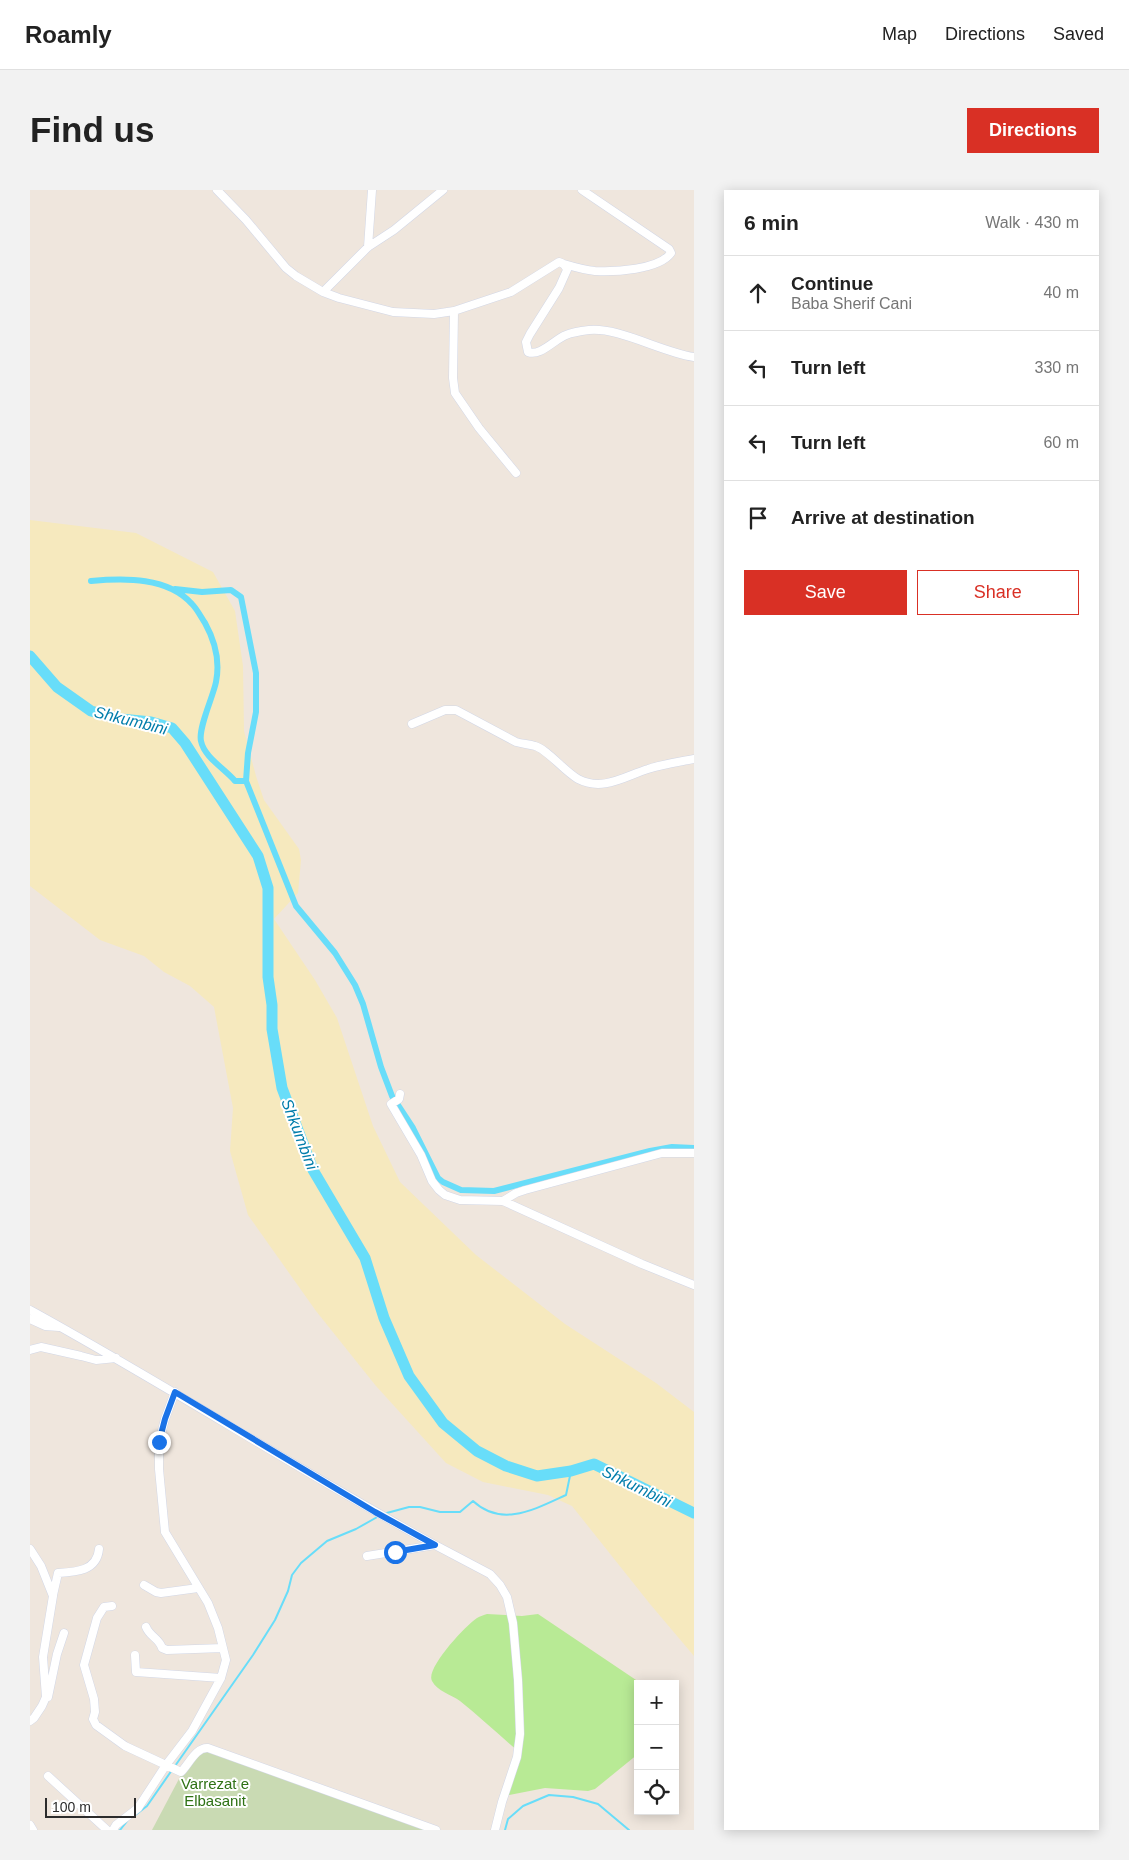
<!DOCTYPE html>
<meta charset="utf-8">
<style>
:root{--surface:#fff;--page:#f2f2f2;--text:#222;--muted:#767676;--line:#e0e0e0;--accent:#d93025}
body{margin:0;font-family:Helvetica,sans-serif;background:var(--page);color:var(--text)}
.controls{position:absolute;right:15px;bottom:15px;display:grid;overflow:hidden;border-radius:0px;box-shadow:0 2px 12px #0003}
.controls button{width:45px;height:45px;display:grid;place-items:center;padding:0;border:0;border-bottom:1px solid var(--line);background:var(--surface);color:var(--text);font:25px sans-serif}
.scale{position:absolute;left:15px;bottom:12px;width:91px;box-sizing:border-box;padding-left:5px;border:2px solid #2c2c2c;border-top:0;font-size:14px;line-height:18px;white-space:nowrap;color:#2c2c2c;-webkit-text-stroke:4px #fff;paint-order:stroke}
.stop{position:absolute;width:15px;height:15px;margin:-11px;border:4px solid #1a73e8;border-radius:50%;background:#fff}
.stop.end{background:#1a73e8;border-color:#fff;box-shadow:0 1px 5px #0008}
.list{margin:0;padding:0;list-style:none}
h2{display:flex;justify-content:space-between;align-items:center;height:65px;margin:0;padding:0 20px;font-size:21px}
h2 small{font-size:16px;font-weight:400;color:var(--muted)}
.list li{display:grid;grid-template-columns:32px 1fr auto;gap:15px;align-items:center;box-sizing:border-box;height:75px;padding:0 20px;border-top:1px solid var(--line)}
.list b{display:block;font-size:19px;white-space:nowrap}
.list p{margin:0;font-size:16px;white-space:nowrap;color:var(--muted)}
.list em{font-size:16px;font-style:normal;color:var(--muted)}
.actions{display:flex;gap:10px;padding:15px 20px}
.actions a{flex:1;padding:11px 0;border:1px solid var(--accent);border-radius:0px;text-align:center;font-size:18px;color:var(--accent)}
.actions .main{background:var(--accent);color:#fff}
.icon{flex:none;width:28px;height:28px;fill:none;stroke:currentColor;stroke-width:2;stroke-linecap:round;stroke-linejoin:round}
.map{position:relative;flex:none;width:664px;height:1640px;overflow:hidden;border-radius:0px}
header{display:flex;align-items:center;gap:30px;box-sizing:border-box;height:70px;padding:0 25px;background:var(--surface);border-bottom:1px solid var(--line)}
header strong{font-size:24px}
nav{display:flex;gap:28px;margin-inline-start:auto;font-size:18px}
.intro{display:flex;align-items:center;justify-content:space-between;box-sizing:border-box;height:120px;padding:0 30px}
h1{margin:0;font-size:35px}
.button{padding:12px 22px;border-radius:0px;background:var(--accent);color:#fff;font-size:18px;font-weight:700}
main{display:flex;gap:30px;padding:0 30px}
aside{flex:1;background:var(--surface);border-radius:0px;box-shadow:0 2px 12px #0003}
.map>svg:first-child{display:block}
.green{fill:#b8ea95}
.sand{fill:#f6e9be}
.cemetery{fill:#c9dab3}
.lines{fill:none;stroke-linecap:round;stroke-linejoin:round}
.stream{stroke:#68ddf9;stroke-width:2}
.canal{stroke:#68ddf9;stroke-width:6}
.river{stroke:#68ddf9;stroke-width:11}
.minor-casing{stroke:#d2d7e6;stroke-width:9}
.minor{stroke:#fff;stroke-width:8}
.route{stroke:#1a73e8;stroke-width:6}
.labels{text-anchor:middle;stroke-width:4;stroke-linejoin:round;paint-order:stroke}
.park-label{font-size:15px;fill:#2e7114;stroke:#fff}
.water-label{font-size:16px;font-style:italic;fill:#017dab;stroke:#fff}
</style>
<header>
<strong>Roamly</strong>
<nav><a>Map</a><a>Directions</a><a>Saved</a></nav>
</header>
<div class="intro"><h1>Find us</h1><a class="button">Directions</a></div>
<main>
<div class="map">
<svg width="664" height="1640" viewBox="0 0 664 1640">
<rect width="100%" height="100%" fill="#efe6dd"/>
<path class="green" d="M457,1424L492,1426L508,1424L612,1494H608V1564L565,1599L558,1601L515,1598L474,1606L488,1561C469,1545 450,1527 430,1511C422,1505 407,1501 402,1491C395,1479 435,1436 447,1428C450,1426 454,1425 457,1424Z"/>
<path class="sand" d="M0,330L106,343L183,382L205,421L213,476L214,541L226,586L234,610L269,659L271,670L268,703L244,729L285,790L307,828L343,936L370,992L446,1065L535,1134L626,1193L664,1222V1466L620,1414L542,1316L518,1305L453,1292L416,1273L346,1196L286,1121L218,1025L200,961L203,918L184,817L160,796L134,782L114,766L70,750L0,696Z"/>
<path class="cemetery" d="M173,1559L406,1640H122L151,1585Z"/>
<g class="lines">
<path class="stream" d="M353,1324L379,1317H390L410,1322H430L443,1311C472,1338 505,1319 536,1305L541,1281
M145,1576L223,1465L245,1430L258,1401L262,1385L271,1373L297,1351L326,1339L349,1326
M104,1626L117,1616L142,1580
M90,1640L98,1630
M475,1640L478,1629L493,1616L519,1605L543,1607L568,1614L599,1640"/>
<path class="canal" d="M61,391C95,388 138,387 162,414C167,419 171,427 175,433C185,451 190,472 186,492C183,507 168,538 171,551C174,567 195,579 205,591H216L266,716L305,763L325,795L333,814L351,877L362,906L383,938L408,988L413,992L431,1000L464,1001L620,961L642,957L664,958
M145,399L172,402L201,400L211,407L226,483V522L218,563L216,591"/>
<path class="river" d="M0,466L27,497L61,521L91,529L121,532L142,538L155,553L228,666L238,698V787L242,815V839L252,898L283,980L335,1068L354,1128L379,1186L413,1233L447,1261L476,1276L507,1286L541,1281L564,1274L664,1323"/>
<defs>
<path id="minor" d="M187,0L216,30L256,78L266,86L293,102L309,108L363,122L404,124L424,121L481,102L529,72C533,73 536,76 537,80L529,98L500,144L496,152L498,162C510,167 525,149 536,145C543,142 551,141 559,140C589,137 631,162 664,167
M338,57L342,0
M534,74C544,77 555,80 565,81C584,82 629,80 641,63L639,59L552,0
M293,102L338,57L364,40L413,0
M424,121L423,188L425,203L449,238L486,283
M382,534L415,520H426L486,552C493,554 499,554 505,556C517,559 534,581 548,589C573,602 595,586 618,579C633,574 649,572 664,569
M370,904L369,909L361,914L391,965L402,991L409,1000L415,1005L430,1010L473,1011L612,1074L664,1095
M473,1011L486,1003L495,1000L632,963H664
M0,1120C137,1195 268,1280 405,1355
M0,1129L15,1136L29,1137
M0,1160L11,1157L51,1166L66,1170L86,1168
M0,1359L11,1376L23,1406L13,1467L16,1507L12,1516L4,1528L0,1531
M337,1366L405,1355L460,1384L470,1395L477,1407L483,1433L488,1490L490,1544L487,1567L472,1612L465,1640
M114,1395L126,1402L131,1403L168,1398
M23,1405L28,1383C46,1382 67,1381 69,1359
M82,1416L74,1417L67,1428L54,1475L64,1509L65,1522L63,1529L66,1535L95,1556L151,1582C159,1574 166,1557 178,1558L406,1640
M116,1437C120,1447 129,1448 132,1458L137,1460L193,1458
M105,1465L106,1482L191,1488
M18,1507L27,1464L34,1443
M18,1586L77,1640
M0,1635L3,1640
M83,1640L86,1635L108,1618L136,1575L162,1541L191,1488L196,1470L188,1438L178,1413L135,1342L129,1279V1252L135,1229L145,1202"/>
</defs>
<use href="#minor" class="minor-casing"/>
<use href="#minor" class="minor"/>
</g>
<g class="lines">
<path class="route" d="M129,1252L135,1229L145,1202L345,1322L405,1355L365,1362"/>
</g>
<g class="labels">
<g class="park-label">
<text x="185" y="1599">Varrezat e<tspan x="185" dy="17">Elbasanit</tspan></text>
</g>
<g class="water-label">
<text transform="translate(101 530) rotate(14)" y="6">Shkumbini</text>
<text transform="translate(270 944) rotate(69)" y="6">Shkumbini</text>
<text transform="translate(607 1296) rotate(26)" y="6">Shkumbini</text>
</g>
</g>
</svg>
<div class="controls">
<button>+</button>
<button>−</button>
<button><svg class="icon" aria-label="locate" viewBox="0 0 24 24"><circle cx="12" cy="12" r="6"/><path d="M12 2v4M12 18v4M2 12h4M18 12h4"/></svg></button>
</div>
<div class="scale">100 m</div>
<div class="stop" style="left:365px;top:1362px"></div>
<div class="stop end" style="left:129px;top:1252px"></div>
</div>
<aside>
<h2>6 min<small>Walk · 430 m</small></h2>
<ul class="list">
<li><svg class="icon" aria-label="ahead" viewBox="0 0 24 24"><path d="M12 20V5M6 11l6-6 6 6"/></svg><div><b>Continue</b><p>Baba Sherif Cani</p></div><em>40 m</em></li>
<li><svg class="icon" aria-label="left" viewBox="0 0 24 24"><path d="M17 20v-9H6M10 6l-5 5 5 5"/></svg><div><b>Turn left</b></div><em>330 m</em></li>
<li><svg class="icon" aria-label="left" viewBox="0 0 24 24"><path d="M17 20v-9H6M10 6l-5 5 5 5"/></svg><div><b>Turn left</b></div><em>60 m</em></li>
<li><svg class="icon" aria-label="arrive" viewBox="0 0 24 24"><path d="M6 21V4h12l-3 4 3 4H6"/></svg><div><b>Arrive at destination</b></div></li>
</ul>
<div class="actions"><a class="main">Save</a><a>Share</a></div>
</aside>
</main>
